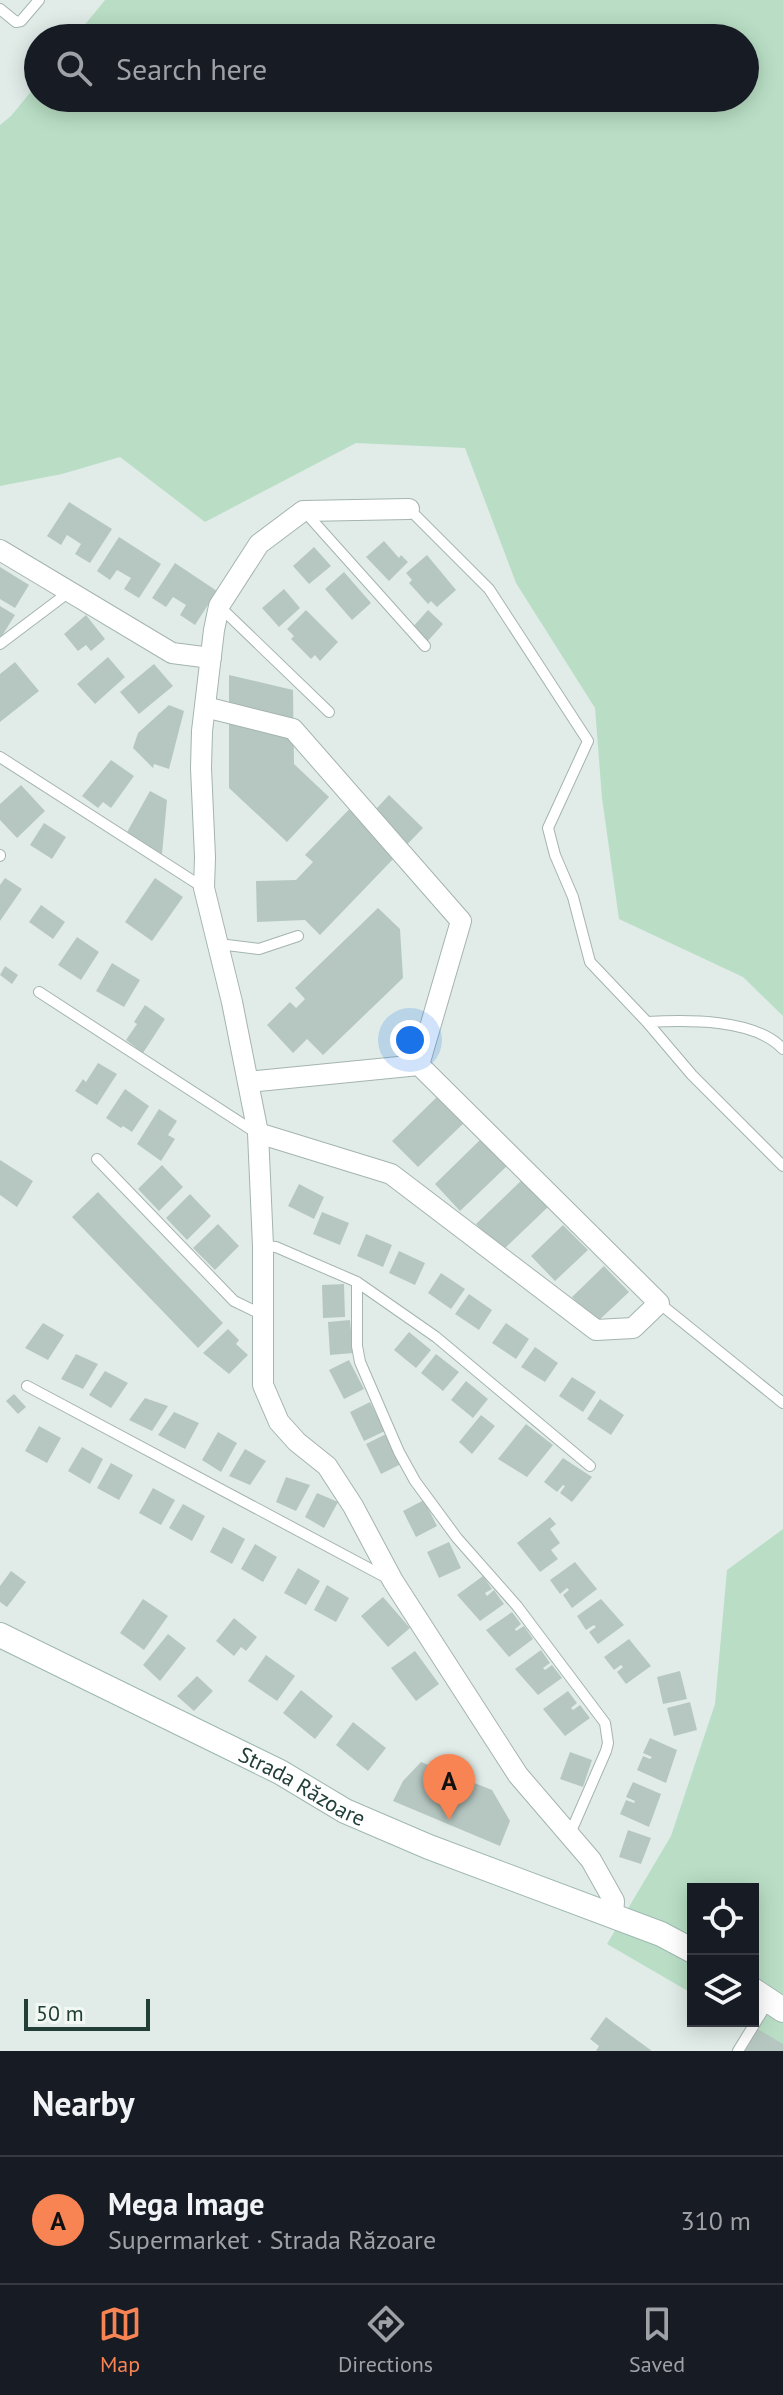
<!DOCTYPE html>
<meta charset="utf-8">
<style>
:root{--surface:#171b24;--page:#20242c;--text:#f1f3f6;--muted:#9ea1a6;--line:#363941;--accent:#f88454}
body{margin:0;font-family:"PT Sans",sans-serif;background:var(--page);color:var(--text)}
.controls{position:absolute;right:24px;bottom:24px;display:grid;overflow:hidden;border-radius:0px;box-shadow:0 4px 20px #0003}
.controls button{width:72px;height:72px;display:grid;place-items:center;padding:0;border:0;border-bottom:2px solid var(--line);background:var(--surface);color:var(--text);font:40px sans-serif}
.scale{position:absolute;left:24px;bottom:20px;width:126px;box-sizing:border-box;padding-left:8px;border:4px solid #213e37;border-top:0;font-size:22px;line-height:28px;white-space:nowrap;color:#213e37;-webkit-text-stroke:6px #f2f9f5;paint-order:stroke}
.you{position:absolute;left:410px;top:1040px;width:28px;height:28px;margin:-20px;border:6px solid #fff;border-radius:50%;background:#1a73e8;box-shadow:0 0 0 12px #1a73e833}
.badge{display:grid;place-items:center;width:52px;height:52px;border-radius:50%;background:var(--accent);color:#111;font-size:26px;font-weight:700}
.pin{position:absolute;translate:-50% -66px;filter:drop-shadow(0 2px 4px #0008)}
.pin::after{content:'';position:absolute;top:42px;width:28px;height:24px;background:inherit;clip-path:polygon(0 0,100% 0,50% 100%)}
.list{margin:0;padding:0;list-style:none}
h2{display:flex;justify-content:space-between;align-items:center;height:104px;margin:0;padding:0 32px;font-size:34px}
h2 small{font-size:26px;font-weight:400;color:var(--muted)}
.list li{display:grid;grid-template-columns:52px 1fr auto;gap:24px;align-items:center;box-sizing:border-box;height:128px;padding:0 32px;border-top:2px solid var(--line)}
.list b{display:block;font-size:30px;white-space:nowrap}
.list p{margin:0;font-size:26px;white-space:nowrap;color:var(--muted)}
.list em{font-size:26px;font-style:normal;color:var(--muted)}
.icon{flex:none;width:44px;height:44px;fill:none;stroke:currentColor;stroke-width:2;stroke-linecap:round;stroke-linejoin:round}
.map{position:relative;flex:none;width:783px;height:2051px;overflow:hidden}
.search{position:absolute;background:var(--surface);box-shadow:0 4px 20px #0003;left:24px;right:24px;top:24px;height:88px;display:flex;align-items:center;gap:20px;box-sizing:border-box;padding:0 28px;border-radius:44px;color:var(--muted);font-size:30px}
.sheet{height:232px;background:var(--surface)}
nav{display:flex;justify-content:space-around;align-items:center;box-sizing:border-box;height:112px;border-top:2px solid var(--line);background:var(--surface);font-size:22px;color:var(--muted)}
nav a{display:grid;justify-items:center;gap:4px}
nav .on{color:var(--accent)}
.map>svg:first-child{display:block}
.green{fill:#b9dec5}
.building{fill:#b6c7c1}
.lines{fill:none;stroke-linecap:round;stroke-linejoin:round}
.lane-casing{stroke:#a4b4af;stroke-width:12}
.street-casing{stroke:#a4b4af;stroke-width:22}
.secondary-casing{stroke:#9fb8b1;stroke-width:26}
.lane{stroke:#fff;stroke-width:10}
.street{stroke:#fff;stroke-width:20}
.secondary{stroke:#fff;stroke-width:24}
.labels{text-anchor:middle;stroke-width:7;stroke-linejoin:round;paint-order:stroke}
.street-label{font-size:22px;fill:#213e37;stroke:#f2f9f5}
</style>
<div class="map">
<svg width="783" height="2051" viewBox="0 0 783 2051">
<rect width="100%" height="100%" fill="#e1ece8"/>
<path class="green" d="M105,0H783V1016L743,977L619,919L602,798L595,708L516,583L465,448L356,443L205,522L120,457L62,474L0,486V125L11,116L38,83V98H745V38H74Z
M783,1529V2045L741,2021H753V1889H693V1994L607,1944L671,1836L715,1704L727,1570Z"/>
<path class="building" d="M69,502L112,529L90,563L75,554L81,544L67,535L61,545L47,536Z
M119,537L161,564L139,598L124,589L131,578L117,570L110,580L97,571Z
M384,541L399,558L401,555L408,562L389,581L366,557Z
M314,547L331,566L309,584L293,566Z
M427,555L456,590L437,607L431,601L428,604L409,583L412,580L406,573Z
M175,563L217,591L195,625L180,615L186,605L173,597L166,607L152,598Z
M0,567L29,585L15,608L0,599Z
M344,572L371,603L352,620L325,589Z
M284,589L300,608L279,627L262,608Z
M0,606L15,615L0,639Z
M306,610L338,642L320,661L315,655L311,659L291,639L294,636L287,629Z
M428,610L443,624L427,642L412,628Z
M86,615L105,639L91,651L86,645L78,651L64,634Z
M108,657L125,677L95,704L77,684Z
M15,662L39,691L0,722V674Z
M154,664L173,686L139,714L120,692Z
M229,675L293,690L294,764L329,797L287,842L229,788Z
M169,705L184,711L169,769L154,764L153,768L133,748L138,733Z
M111,760L134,776L111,808L103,802L98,808L82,796Z
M21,785L45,811L17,838L0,820V804Z
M150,791L167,800L162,854L126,834Z
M389,795L423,828L320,935L305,920L257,922L256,881L296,880L313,862L305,855L362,796L376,809Z
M44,823L66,837L52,859L30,845Z
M5,878L22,889L0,921V885Z
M155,878L183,897L152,941L125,922Z
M41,905L65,922L53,939L29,922Z
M378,908L400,929L403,978L323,1055L307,1039L293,1053L267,1025L290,1002L296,1008L305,999L295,988Z
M77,937L99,952L81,980L58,965Z
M112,963L140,980L124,1007L96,991Z
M5,966L18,975L12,984L0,975Z
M145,1005L165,1019L143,1053L126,1040L137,1024L134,1022Z
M98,1063L117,1074L97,1105L75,1091L83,1079L86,1082Z
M125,1089L149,1106L132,1132L123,1126L121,1128L106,1118Z
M439,1095L465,1122L418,1167L392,1141Z
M159,1109L177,1121L168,1135L175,1139L161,1161L137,1144Z
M481,1139L507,1166L460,1211L435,1184Z
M0,1160L33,1181L17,1207L0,1195Z
M162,1165L183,1187L159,1211L138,1189Z
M523,1179L549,1206L502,1251L476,1224Z
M299,1184L324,1197L314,1219L288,1206Z
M98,1192L223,1323L198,1348L72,1217Z
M190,1194L211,1216L187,1240L166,1218Z
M322,1212L349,1223L340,1245L313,1234Z
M218,1224L239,1246L215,1270L193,1248Z
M563,1225L588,1250L555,1281L531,1256Z
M366,1234L392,1245L383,1267L357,1256Z
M399,1251L425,1263L415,1285L389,1273Z
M604,1266L629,1292L596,1323L572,1297Z
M441,1273L465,1289L451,1309L428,1293Z
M344,1284L345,1317L323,1318L322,1285Z
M469,1294L492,1310L479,1330L455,1314Z
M350,1320L353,1353L330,1355L328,1322Z
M43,1323L64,1335L48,1360L25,1348Z
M506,1323L529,1339L516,1359L492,1343Z
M228,1329L239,1340L236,1344L248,1355L229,1374L203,1353Z
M409,1332L431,1350L416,1368L394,1350Z
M535,1347L558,1363L545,1382L521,1367Z
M76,1354L98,1364L83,1389L61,1379Z
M436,1354L459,1372L443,1391L421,1373Z
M349,1360L364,1389L344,1399L329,1370Z
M105,1371L128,1383L111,1408L89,1395Z
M572,1377L596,1392L583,1412L559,1396Z
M466,1381L488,1399L473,1418L451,1400Z
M14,1394L26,1407L18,1414L6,1401Z
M145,1398L168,1406L152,1431L129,1420Z
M600,1399L624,1415L611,1435L587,1419Z
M370,1402L385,1431L364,1441L350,1412Z
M174,1412L199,1423L185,1449L158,1435Z
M481,1415L495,1426L472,1454L459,1442Z
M526,1424L553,1445L527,1477L498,1459Z
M39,1426L61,1438L47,1463L25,1451Z
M218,1432L237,1443L221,1472L202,1460Z
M386,1434L401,1464L381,1474L366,1444Z
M82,1447L103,1459L90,1484L68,1471Z
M245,1449L266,1461L250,1485L229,1476Z
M563,1458L592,1477L572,1502L560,1493L565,1486L563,1485L557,1492L544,1482Z
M111,1463L133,1475L119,1500L97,1488Z
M286,1477L310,1485L296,1511L276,1502Z
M153,1488L175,1500L161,1525L139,1513Z
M317,1493L338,1502L324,1528L305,1517Z
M424,1500L437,1526L416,1537L403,1511Z
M183,1504L205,1516L192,1541L169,1528Z
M550,1517L556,1524L550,1529L560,1543L551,1550L558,1559L540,1572L517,1543Z
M223,1527L245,1539L232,1564L210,1552Z
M449,1542L461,1568L439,1578L427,1552Z
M255,1544L277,1557L263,1582L241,1569Z
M575,1562L597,1589L572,1608L563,1595L569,1590L567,1588L560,1594L550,1580Z
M298,1568L320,1581L306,1605L284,1593Z
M11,1571L26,1582L7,1607L0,1602V1586Z
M483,1576L492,1589L485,1593L487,1596L494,1590L504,1604L480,1621L457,1595Z
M327,1585L349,1598L336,1622L314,1610Z
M383,1597L410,1628L388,1647L361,1616Z
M143,1599L168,1616L144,1650L120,1633Z
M601,1599L624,1625L598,1644L589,1632L596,1627L594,1625L586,1630L577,1616Z
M512,1612L521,1624L515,1629L516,1631L524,1626L533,1639L509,1657L486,1630Z
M234,1618L257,1637L246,1651L241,1647L234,1656L216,1641Z
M168,1634L186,1648L160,1681L143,1665Z
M629,1639L651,1666L626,1684L617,1672L623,1667L621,1665L614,1670L604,1657Z
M541,1650L550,1663L543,1668L545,1670L552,1665L562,1678L538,1695L515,1669Z
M415,1651L439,1684L416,1701L391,1668Z
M266,1655L295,1676L277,1701L248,1681Z
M680,1671L687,1699L663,1704L657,1677Z
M197,1676L213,1691L194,1711L177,1696Z
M301,1690L333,1716L315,1739L283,1713Z
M568,1691L577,1703L571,1708L573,1710L580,1705L590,1718L565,1736L543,1709Z
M690,1702L697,1730L674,1736L667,1708Z
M353,1722L386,1748L368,1771L336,1745Z
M650,1738L677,1750L666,1783L637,1770L643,1756L650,1759L652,1757L643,1753Z
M570,1752L592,1760L583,1787L560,1779Z
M421,1762L492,1790L510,1821L500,1846L393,1801L403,1781Z
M633,1782L661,1794L649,1827L620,1814L626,1800L634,1803L635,1801L626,1797Z
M628,1830L651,1838L641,1864L619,1857Z
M606,2017L615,2024L652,2051H596L599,2046L590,2039Z
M756,2028L783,2044V2051H743Z"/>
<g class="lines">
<defs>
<path id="lane" d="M0,9L16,22L21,21L39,0
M409,509L489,589L588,741L548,828L555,855L573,897L590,962L647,1022C686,1020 754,1018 783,1049
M305,512L425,646
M219,606L329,712
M0,644L69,592
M0,757L204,888
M0,856V855
M219,944L259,949L298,936
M39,992L255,1132
M647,1022L692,1075L783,1166
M97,1159L234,1301L263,1315
M263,1246L276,1247L357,1282L436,1337L590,1466
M357,1282V1346L360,1362L399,1452L415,1481L457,1538L517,1606L605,1723L608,1743L606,1751L569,1836
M659,1303L783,1403
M27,1386L389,1579
M738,2051L768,2002"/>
<path id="street" d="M409,509L303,511L259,544L219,606L214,630L202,731L201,768L205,857L204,888L232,1002L258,1133L263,1246V1385L279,1422L297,1442L327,1466L353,1506L393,1581L518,1775L591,1860L614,1901L613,1916
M0,550L172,653L211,658
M205,707L293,729L461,921L419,1065
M248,1082L419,1065L659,1303L633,1328L596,1330L391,1174L258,1133"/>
<g id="secondary">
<path id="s1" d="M0,1635L280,1772L345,1811L429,1847L661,1934L693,1951"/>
<path d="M753,1990L783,2010"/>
</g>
</defs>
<use href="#lane" class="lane-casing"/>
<use href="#street" class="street-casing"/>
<use href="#secondary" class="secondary-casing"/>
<use href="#lane" class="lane"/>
<use href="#street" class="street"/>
<use href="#secondary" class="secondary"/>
</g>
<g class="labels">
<g class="street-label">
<text dy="8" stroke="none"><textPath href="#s1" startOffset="338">Strada Răzoare</textPath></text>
</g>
</g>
</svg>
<div class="controls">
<button><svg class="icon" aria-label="locate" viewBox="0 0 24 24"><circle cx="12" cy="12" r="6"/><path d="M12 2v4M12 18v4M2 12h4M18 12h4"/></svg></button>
<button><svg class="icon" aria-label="layers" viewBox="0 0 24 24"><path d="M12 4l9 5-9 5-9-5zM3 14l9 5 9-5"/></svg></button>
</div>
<div class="scale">50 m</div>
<div class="you"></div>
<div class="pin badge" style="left:449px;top:1820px">A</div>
<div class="search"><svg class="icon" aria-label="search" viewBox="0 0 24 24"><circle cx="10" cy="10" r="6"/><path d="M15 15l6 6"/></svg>Search here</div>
</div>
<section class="sheet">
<h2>Nearby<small></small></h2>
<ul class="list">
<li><span class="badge">A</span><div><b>Mega Image</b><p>Supermarket · Strada Răzoare</p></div><em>310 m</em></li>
</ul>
</section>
<nav>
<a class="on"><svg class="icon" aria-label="map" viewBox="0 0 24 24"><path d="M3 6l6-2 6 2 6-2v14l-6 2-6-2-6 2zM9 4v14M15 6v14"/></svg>Map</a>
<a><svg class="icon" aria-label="directions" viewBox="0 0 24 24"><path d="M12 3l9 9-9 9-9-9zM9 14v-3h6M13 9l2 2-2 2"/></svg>Directions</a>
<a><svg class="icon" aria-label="saved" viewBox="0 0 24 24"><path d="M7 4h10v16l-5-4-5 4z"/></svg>Saved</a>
</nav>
